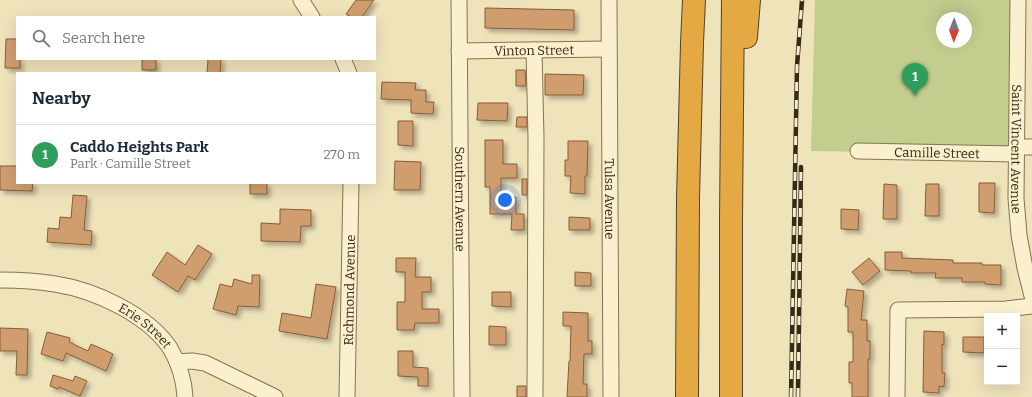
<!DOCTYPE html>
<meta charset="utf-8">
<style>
:root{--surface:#fff;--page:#f2f2f3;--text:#1f2937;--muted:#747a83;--line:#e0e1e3;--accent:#982821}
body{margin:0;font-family:Bitter,serif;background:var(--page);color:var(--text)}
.controls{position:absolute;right:12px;bottom:12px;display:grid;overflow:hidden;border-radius:0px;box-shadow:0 4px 16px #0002}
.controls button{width:36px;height:36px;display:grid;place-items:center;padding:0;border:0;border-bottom:1px solid var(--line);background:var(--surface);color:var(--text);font:20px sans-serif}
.compass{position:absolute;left:936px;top:12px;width:36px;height:36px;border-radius:50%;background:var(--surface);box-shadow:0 4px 16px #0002;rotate:181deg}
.you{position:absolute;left:505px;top:200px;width:14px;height:14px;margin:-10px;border:3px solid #fff;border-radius:50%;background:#1a73e8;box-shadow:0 0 0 6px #1a73e833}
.badge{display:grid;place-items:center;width:26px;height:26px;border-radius:50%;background:var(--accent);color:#fff;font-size:13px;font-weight:700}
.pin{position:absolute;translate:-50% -33px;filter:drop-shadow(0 1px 2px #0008)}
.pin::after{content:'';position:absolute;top:21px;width:14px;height:12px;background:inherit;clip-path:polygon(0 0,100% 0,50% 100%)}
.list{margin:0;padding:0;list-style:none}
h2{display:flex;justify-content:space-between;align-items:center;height:52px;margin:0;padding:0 16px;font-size:17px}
h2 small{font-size:13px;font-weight:400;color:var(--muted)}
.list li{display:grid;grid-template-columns:26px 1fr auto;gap:12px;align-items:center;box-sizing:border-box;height:60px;padding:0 16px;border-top:1px solid var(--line)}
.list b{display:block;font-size:15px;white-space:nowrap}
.list p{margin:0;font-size:13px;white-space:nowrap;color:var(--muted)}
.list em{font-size:13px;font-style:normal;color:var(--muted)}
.icon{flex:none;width:22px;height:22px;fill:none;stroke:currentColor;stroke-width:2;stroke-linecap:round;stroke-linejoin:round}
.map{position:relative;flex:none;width:1032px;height:397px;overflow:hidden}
.search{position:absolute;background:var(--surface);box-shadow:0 4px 16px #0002;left:16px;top:16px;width:360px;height:44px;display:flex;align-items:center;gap:10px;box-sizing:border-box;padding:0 14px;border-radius:0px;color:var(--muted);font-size:15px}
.panel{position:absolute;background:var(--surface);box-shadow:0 4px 16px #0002;left:16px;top:72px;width:360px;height:112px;border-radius:0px}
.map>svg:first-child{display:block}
.green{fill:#c2cd8e;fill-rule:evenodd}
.building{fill:#d09d6e;stroke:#875d39;filter:url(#shadow)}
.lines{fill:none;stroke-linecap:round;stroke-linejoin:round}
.minor-casing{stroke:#877254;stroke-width:17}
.highway-casing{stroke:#544029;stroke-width:24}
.minor{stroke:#faf0cd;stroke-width:15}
.highway{stroke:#e5a944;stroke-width:22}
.rail-casing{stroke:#35291a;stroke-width:4.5}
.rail{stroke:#f7edca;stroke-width:3;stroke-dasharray:9;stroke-linecap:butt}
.labels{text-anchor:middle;stroke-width:4;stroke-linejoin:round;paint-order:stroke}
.street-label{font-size:13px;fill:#35291a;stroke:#f7edca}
</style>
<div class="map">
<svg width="1032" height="397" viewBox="0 0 1032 397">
<defs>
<filter id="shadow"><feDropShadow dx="3.5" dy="3.5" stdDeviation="2" flood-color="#0004"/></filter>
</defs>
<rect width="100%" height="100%" fill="#efe3ba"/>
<path class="green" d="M815,0H1018L1016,154L811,151ZM942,18H966V42H942Z"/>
<path class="building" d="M356,0H374L362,17H351L346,14Z
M485,8L574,10V30L485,28Z
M6,39H17V59H20V68H5Z
M142,59H156V70H142Z
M208,59H221L220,73H207Z
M516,70H525L526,86H516Z
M545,74L584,75L583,95H545Z
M382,82L416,83L415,90H426V102H434L433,114L411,113V100L381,99Z
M478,103H508L507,121L477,120Z
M517,117H527V127H516Z
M398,121H413V146L398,145Z
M485,140H503V164H517V178H501V196L516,197V214H524V230H511L512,214H490V187H485Z
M568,141H588L587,176H585V194L570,193L571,176H565V160H568Z
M395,161L421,162L420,190H394Z
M0,166H17V183H33L32,191L0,190Z
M522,179H527V195H522Z
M250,183H267V194H250Z
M979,183H995L994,213L979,212Z
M884,184L897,185V219H883Z
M926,184H939V216H925Z
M73,195L87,196L84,230L92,231L91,245L47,242L48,228L59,229L60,217L71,218Z
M280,209L311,210V226H301L300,242L261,241V223L280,224Z
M841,209L859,210L858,230L841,229Z
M569,217L590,218V230H569Z
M198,245L212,254L195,280L188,276L178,292L152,275L167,252L185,265Z
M885,252H902V258L953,260V263H982V265H1001V285L985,284V282H962V278H935L936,273H911V271L885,270Z
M396,258H416L415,277H431V292H422V309H439V323H415L414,330H397V302H405V272H396Z
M869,258L880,271L863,285L852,272Z
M575,272L591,273V286H575Z
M252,275H260L259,307L238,306L236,315L213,309L220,284L232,287L234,279L252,284Z
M316,284L336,287L327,339L279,331L282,313L311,318Z
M847,289L864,291L861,320H867V341H870V359H868V397H852V383H849V362H853V332H848V307L845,306Z
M492,292H511V307L492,306Z
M563,312L588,313V341H592V354H584L583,384H587V397H567L569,361H570L571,326H563Z
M489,326L506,327V345H489Z
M0,328L28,329L27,375H16L17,351H0Z
M924,331L944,332V345L942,344V373H945L944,387L939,386V393L923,392Z
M47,332L70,338L69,342L88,351L91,344L113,354L106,371L66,353L63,361L41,354Z
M963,337H984V353L963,352Z
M398,351H413V367L428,368V386H418V377L398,376Z
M53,375L73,381L75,376L87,381L80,396L59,387L58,389L50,386Z
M517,386H526V397H517Z"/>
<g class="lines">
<defs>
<g id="minor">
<path d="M301,0L312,17"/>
<path id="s1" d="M459,0L462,397"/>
<path id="s2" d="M609,0L611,397"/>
<path id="s3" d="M1018,0L1016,198L1019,235L1025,268L1032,296"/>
<path d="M534,50L536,138L535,397"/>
<path id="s4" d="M459,51L609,49"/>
<path d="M343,59L349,73"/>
<path d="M1016,147H1032"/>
<path id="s5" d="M858,151L1016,154"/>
<path id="s6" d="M0,280C18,280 37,281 55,284C94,290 147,314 170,348C179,363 184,379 185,397"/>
<path d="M177,362L192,361L205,363L275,397"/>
<path id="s7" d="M347,397L351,183"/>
<path d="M897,397L898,310L1006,309L1032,306"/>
</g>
<path id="highway" d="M746,37L749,0
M687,397L688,198L692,43L694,0
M731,397V219L733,0"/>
</defs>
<use href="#minor" class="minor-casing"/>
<use href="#highway" class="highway-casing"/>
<use href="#minor" class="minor"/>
<use href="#highway" class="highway"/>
<defs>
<path id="rail" d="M791,397L797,66L802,0
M798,397L801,167"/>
</defs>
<use href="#rail" class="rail-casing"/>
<use href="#rail" class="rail"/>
</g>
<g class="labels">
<g class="street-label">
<text dy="5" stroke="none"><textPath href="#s4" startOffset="75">Vinton Street</textPath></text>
<text dy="5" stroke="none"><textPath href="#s3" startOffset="149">Saint Vincent Avenue</textPath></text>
<text dy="5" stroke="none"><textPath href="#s5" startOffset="79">Camille Street</textPath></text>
<text dy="5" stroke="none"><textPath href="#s1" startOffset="199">Southern Avenue</textPath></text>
<text dy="5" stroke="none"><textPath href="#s2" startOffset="199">Tulsa Avenue</textPath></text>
<text dy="5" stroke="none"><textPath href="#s7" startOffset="107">Richmond Avenue</textPath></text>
<text dy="5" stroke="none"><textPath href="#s6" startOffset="156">Erie Street</textPath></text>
</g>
</g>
</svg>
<div class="controls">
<button>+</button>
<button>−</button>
</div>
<svg class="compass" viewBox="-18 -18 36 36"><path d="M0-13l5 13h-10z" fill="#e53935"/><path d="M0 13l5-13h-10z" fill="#747a83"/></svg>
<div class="you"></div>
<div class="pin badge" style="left:915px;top:96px;background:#2e9e5b">1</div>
<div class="search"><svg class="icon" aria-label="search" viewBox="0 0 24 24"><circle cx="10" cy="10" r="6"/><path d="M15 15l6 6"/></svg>Search here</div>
<section class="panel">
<h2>Nearby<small></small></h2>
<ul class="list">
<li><span class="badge" style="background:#2e9e5b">1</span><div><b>Caddo Heights Park</b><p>Park · Camille Street</p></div><em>270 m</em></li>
</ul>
</section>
</div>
